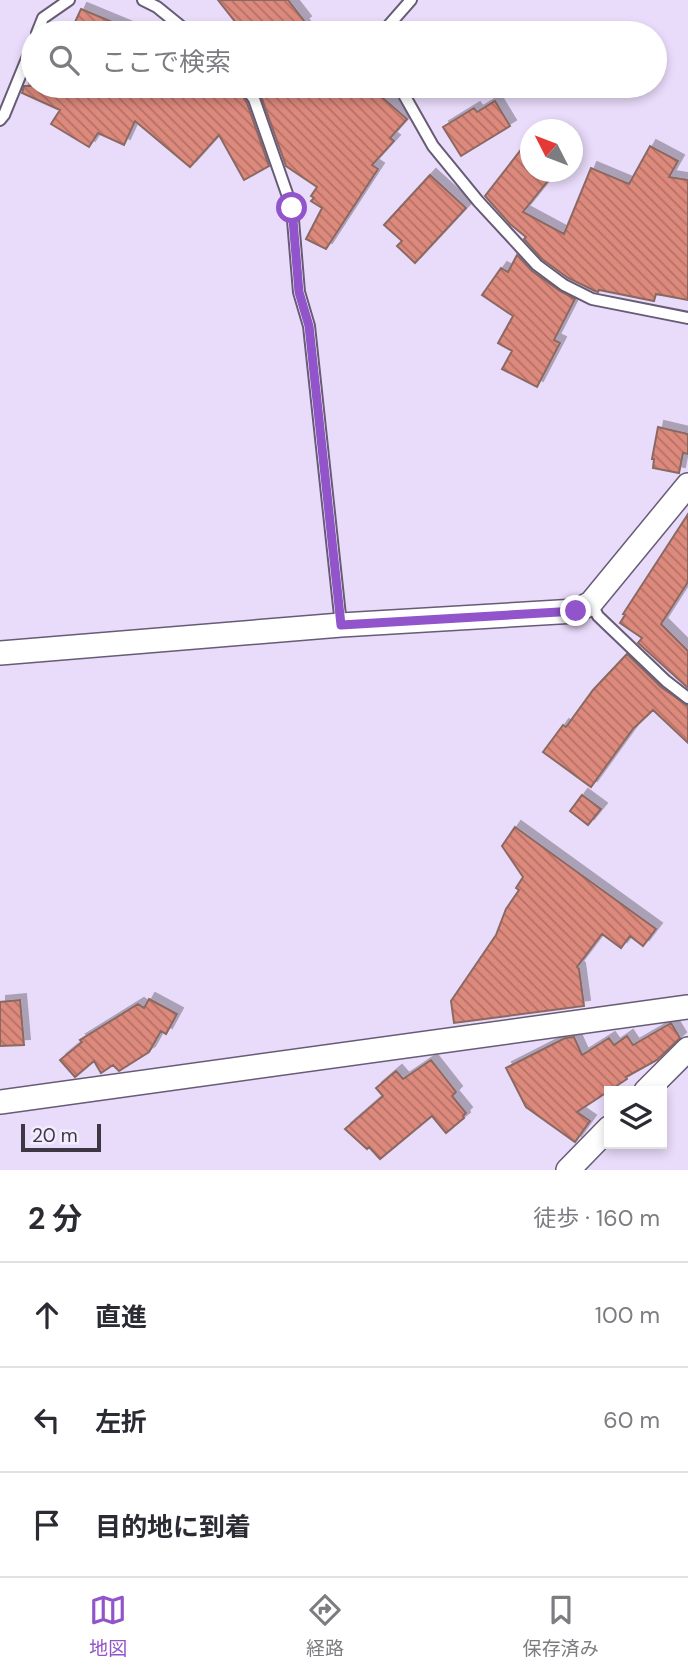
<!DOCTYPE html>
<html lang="ja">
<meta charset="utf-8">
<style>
:root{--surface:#fff;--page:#f7f7f7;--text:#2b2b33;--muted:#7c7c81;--line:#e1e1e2;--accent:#9154cb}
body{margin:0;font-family:"DM Sans","Noto Sans JP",sans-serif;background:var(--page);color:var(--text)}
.controls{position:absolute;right:21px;bottom:21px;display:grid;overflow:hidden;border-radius:0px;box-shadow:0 4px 10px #0003}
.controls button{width:63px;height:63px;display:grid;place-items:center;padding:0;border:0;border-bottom:2px solid var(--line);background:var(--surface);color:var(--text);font:35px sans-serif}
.compass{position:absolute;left:520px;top:119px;width:63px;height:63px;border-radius:50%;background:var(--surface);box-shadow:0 4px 10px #0003;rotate:312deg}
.scale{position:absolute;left:21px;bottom:18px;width:80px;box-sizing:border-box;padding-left:7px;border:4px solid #3c3742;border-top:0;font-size:19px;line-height:24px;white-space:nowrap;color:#3c3742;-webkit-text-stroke:5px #f3ebfe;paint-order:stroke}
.stop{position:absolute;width:21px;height:21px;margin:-16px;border:5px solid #9154cb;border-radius:50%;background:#fff}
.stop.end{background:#9154cb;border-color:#fff;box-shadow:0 2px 7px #0008}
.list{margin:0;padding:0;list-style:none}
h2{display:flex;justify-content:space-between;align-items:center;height:91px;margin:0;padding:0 28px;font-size:30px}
h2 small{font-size:23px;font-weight:400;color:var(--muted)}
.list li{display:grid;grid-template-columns:46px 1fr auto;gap:21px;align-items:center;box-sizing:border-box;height:105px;padding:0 28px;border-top:2px solid var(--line)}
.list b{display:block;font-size:26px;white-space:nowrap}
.list em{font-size:23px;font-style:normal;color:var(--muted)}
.icon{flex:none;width:38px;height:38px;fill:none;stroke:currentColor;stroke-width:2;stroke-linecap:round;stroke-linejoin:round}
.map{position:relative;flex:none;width:688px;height:1170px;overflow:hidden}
.search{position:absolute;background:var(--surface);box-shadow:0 4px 10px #0003;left:21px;right:21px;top:21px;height:77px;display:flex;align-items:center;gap:18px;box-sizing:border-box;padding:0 24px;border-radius:38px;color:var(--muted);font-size:26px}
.sheet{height:406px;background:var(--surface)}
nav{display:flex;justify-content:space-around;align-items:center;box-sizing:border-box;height:98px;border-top:2px solid var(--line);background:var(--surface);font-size:19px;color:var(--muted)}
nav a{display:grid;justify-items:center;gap:4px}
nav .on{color:var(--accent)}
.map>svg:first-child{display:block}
.building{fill:url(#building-back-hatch);stroke:#8b6964;stroke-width:2;filter:url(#shadow)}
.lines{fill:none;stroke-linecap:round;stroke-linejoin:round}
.lane-casing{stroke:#675b75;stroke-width:14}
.street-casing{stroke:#675b75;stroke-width:26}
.lane{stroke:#fff;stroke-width:10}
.street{stroke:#fff;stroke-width:23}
.route{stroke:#9154cb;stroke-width:9}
</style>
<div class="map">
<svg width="688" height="1170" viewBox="0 0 688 1170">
<defs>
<pattern id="building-back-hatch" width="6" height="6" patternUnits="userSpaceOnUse" patternTransform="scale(1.75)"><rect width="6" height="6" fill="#dd897c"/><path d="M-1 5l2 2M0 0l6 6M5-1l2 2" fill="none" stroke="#b47167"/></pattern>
<filter id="shadow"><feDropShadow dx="6" dy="-6" stdDeviation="0" flood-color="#0004"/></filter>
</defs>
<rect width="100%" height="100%" fill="#e9dbfa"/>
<path class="building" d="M218,0H288L305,22L302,24L308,33H244Z
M81,9L139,33H70Z
M24,86H236L247,103L269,166L244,180L219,135L190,167L135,121L124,145L98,133L89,147L51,124L60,110L22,93Z
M254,86H369L407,119L390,138L394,141L372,165L378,169L326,249L306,239L322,208L311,201L314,198L311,196L317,187L286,166L261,96Z
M495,101L510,126L461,156L443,127L474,108L477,112Z
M530,138V172H555L523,212L564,234L591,168L629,184L650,146L678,161L669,177L688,180V300L656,294L654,301L599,290L598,292L595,291L568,278L542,259L524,239L526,237L510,224L485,196Z
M430,175L466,208L415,263L397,246L402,241L384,225Z
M517,255L532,271L560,291L575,299L554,340L560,343L537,387L502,369L512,351L498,343L513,316L482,295L501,268L508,272Z
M658,427L688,434V454L683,453L679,473L653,468L654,459H652Z
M688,514V582L661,624L688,651V688L638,643L642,638L620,623L625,615L623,614Z
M627,654L661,687L688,706V743L653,710L633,729L591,787L543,752L563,725L566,727L593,690Z
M582,795L601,809L588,825L570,811Z
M515,827L656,929L643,946L630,936L621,948L602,934L577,967L579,969L584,1006L454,1023L451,1001L496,935L506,909L519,890L516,888L523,877L502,846Z
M149,999L177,1014L166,1034L161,1031L149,1052L119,1071L113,1065L101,1073L94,1061L75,1077L60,1060L82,1042L80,1040L138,1004L144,1008Z
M20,1000L24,1045L0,1046V1002Z
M671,1023L680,1038L657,1060L626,1077L627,1079L577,1112L590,1121L575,1142L526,1107L506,1068L565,1038L574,1037L582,1055L609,1038L614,1045L627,1036L633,1045Z
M431,1060L456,1092L452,1096L466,1113L463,1116L464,1118L446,1133L432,1116L380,1159L369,1147L367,1149L345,1129L383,1096L376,1088L396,1071L403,1079Z"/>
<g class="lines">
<defs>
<path id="lane" d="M143,0L157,7L189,33
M37,33L43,18L69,0
M382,33L411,0
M244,86L254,99L292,208L299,292L309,326L341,625
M399,86L433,146L478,201L537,265L564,285L592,299L688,318
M0,120L4,115L33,44
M591,603L598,616L666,681L688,698"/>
<path id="street" d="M0,653L341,625L576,611L591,603L688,485
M646,1091L688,1049
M0,1102L688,1007
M568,1170L609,1128"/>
</defs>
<use href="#lane" class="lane-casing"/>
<use href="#street" class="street-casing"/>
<use href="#lane" class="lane"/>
<use href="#street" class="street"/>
</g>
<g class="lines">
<path class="route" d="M292,208L299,292L309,326L341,625L576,611"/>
</g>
</svg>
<div class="controls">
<button><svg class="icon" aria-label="layers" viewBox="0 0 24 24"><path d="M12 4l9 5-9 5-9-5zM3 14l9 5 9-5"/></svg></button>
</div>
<svg class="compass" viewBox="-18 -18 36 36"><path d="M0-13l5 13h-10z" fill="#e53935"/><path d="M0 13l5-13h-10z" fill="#7c7c81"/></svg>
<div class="scale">20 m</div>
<div class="stop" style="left:292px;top:208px"></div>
<div class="stop end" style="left:576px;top:611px"></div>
<div class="search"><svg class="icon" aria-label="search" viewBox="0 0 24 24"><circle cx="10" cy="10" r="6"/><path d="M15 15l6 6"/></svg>ここで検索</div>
</div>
<section class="sheet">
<h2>2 分<small>徒歩 · 160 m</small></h2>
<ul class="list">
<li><svg class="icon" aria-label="ahead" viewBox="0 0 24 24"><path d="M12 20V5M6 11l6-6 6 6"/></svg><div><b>直進</b></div><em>100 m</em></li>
<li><svg class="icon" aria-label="left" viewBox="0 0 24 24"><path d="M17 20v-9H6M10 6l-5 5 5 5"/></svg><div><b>左折</b></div><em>60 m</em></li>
<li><svg class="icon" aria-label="arrive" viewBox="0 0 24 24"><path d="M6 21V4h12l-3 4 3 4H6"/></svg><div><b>目的地に到着</b></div></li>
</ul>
</section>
<nav>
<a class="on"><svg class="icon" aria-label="map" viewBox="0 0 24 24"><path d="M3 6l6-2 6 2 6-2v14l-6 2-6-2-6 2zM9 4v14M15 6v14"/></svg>地図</a>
<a><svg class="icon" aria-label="directions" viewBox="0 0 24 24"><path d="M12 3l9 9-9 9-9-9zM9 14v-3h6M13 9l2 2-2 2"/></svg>経路</a>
<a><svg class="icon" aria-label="saved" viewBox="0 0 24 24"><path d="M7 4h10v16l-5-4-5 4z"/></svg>保存済み</a>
</nav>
